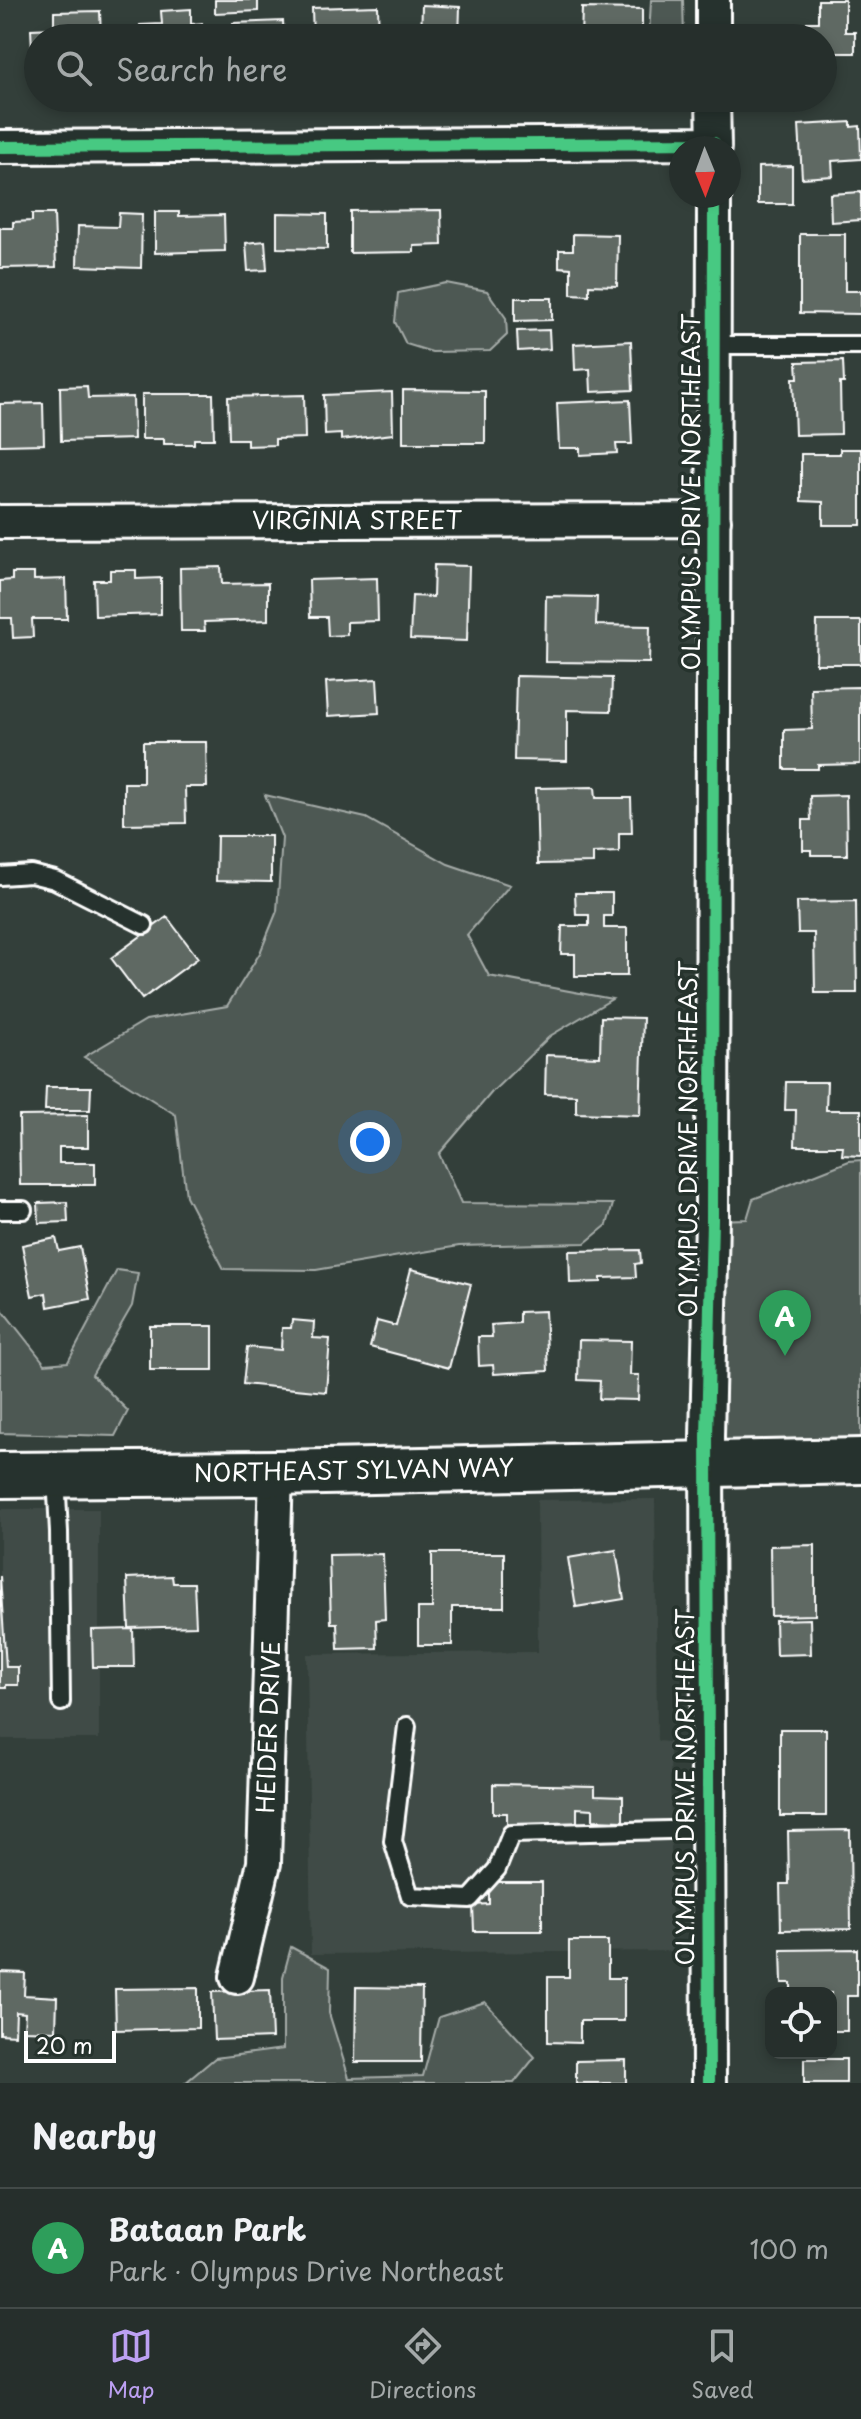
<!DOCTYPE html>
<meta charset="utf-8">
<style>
:root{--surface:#262f2c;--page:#2e3734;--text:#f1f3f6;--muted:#a4a9a9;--line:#424a48;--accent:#bca0f2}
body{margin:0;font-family:"Playpen Sans",sans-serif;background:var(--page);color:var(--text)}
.controls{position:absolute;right:24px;bottom:24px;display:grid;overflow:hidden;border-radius:16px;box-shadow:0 4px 12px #0003}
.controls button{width:72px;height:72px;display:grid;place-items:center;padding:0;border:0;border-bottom:2px solid var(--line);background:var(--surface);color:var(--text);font:40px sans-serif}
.compass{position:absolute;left:669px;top:136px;width:72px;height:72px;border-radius:50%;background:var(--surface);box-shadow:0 4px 12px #0003;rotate:179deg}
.scale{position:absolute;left:24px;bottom:20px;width:92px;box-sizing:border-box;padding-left:8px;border:4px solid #fff;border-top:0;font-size:22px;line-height:28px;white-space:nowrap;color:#fff;-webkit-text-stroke:6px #26332d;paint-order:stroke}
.you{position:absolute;left:370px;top:1142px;width:28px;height:28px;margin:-20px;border:6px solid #fff;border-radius:50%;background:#1a73e8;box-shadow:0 0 0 12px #1a73e833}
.badge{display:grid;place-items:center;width:52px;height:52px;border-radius:50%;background:var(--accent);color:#fff;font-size:26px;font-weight:700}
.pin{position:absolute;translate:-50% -66px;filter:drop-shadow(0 2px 4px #0008)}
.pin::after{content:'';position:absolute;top:42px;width:28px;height:24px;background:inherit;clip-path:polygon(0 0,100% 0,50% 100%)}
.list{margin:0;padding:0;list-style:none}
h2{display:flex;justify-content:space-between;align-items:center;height:104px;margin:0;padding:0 32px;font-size:34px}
h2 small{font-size:26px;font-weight:400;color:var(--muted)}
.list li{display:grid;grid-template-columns:52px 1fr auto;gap:24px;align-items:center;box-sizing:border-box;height:120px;padding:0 32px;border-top:2px solid var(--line)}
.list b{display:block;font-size:30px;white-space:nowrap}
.list p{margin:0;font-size:26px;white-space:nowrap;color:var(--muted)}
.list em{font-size:26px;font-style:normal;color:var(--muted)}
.icon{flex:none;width:44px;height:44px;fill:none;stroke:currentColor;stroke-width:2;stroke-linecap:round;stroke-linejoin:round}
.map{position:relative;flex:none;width:861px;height:2083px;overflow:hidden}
.search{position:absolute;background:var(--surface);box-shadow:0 4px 12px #0003;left:24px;right:24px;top:24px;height:88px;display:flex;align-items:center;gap:20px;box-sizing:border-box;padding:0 28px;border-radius:44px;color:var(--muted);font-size:30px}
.sheet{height:224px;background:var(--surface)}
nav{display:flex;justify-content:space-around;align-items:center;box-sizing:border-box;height:112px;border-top:2px solid var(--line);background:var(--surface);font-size:22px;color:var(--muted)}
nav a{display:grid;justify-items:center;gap:4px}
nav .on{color:var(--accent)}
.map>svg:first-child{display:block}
.built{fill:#404c47}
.green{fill:#4d5853;stroke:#a6aca9;stroke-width:2}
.building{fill:#5f6964;stroke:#fff;stroke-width:2}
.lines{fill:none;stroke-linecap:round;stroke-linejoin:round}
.lane-casing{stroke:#fff;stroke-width:22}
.street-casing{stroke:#fff;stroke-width:38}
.secondary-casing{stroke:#fff;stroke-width:50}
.lane{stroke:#26332d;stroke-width:16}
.street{stroke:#26332d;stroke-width:32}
.secondary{stroke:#26332d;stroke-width:44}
.cycleway-casing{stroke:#26332d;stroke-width:17}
.cycleway{stroke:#46c982;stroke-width:12}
.labels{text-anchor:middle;stroke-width:7;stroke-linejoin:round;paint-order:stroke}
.street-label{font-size:24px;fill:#fff;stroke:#26332d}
</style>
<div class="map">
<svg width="861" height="2083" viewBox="0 0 861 2083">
<rect width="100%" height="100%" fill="#333f3a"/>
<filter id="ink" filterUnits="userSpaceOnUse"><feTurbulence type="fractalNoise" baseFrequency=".0125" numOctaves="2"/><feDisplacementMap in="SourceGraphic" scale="16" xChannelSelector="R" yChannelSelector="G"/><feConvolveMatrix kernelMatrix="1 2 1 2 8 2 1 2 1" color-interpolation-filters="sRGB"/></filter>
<g filter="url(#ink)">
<path class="built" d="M655,1499L657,1741L670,1742L672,1951L311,1954L307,1654L538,1652L537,1500Z
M0,1509H99V1739H0Z"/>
<path class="green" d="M651,0H683L684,38H649Z
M446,283L487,291L506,318L507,335L490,351L432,352L406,344L395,322L398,293Z
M265,795L366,818L448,864L510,885L467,935L489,976L612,999L550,1036L492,1092L439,1154L461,1203L613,1204L607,1225L585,1243L459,1246L316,1270L224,1269L186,1196L176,1115L84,1057L146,1020L227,1006L260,953L277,911L282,838Z
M861,1160V1461L708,1464L712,1220L747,1219L753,1199L849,1161Z
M117,1270L138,1273L132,1306L92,1375L128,1411L115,1436L0,1433V1307L45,1364L68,1362Z
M291,1947L330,1968L329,2013L349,2078L423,2076L439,2017L485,2002L535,2057L514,2083H185L215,2058L283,2049V1977Z"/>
<path class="building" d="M215,0H258V11L215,13Z
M818,0H845V32H855V53H823V38H807V22H818Z
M422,5L460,7L459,38H421Z
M378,6L379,38H313L312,8Z
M582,8L642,9V38H581Z
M191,9V24L202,23L203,38H140V25L162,24L161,11Z
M100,11L101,38H38V70H33L31,29L54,28V12Z
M283,21L284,38H234L233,23Z
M851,122V127L860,126L861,159L832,161L833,176L802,178L799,125Z
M792,166V204H758V167Z
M861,192V220L831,222L830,194Z
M441,210L442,245L414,246V252L350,253V211Z
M155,212H179V216L224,215L225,251L155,253Z
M119,213L142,214L141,268L77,266L78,226L118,227Z
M277,213L327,214V249L277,248Z
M32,214H54L56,267L0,268V228H13V222L32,221Z
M573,234L618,235L617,286L589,285V295L571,294V268L559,267V250H573Z
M800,234H845V291H861V314L800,313Z
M265,241L267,270L248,271L246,243Z
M515,298H552V320L515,321Z
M549,330L550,349L518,351L517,331Z
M631,341L633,390L591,392L590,369L575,370L574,344Z
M843,361L844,383H840L841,434L795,435L793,378H798L797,362Z
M87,386L88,398L133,397L134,439L61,441L60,387Z
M403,390L485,391V443H403Z
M392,392L393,434L341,440V434L325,435L324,395Z
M142,394H213L214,439H194V444H164V439H142Z
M304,395L305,438L275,439V445L247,446V439H229L228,397Z
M630,400L632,444H616L617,453L580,455V448H559L557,403Z
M43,403L44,444L0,445V404Z
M840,449H861V525H823V502L801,501V454H840Z
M434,565L469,566L467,641L410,639L412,596L433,597Z
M221,567L222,584L268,583V620L204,622L205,631H181L180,568Z
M110,570H136V579L161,578V614L95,616L94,580H110Z
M12,573H34V580L66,579L67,619H32L33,637L13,638L12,618H0V581L12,580Z
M377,578L378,621L347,622V635L328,636L327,617H310L309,580Z
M546,596L597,597L596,625L650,626L649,663L545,662Z
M817,621H861V664H816Z
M516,676L612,678L611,711L567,710V761L514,760Z
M377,679L379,713L328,716L326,682Z
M860,687V764L818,765V769H784V730L812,729L811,688Z
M143,742H206L207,787H185L186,823L124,824V783H143Z
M595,787L596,798H631L632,833H619V852L593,853V863L538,864L536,788Z
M846,795L847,855H811V850H803V820H811L810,796Z
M217,836H271V882L216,881Z
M575,893H612V916H604V928H627V976H575V954H561L562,926H589V915H576Z
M856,901L857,993H815L814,933H798L797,902Z
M167,917L198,958L142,999L111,958Z
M601,1017L643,1018L640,1115L576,1113V1095L545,1094L546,1055L600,1057Z
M786,1082H827L826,1110H861V1156L842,1155L843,1146H795L796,1110H785Z
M46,1087H91L90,1110H45Z
M88,1115V1147H59V1163H95V1185H20L19,1116Z
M67,1202L68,1222L39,1223L38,1203Z
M56,1238L59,1251L80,1247L90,1299L48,1307L46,1293L32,1296L22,1245Z
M640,1250L641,1263L635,1264L636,1277L601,1278V1282L570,1283L569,1251Z
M411,1269L471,1284L449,1368L370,1347L377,1321L396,1326Z
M545,1311L548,1371L494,1374L493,1365L479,1366L478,1337H492L491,1325L519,1323V1312Z
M292,1320L314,1322L313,1338L330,1339L326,1392L243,1384L247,1347L281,1350L282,1328H291Z
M150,1326H213V1370H150Z
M579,1340L631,1341L630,1375H639L638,1400L599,1399L600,1381L578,1380Z
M815,1545V1615L771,1616L770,1546Z
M616,1550L624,1599L576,1607L568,1558Z
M432,1553H504V1607H452V1645H418V1608H432Z
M383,1554L385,1619L376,1620L377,1648L338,1649L337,1623H331L329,1555Z
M0,1576L6,1667H18V1685H6V1688H0Z
M172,1576L173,1583H194L196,1626L129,1628L127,1578Z
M810,1619L811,1654L776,1655L775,1620Z
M133,1629L134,1667H93L92,1630Z
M780,1729H826V1816H780Z
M493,1784L595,1786V1795L623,1796V1821L593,1820V1809L577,1808V1826L507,1825V1813H493Z
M850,1830L851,1929L781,1930L780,1884H789L788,1831Z
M489,1882H542V1931H474L473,1905L489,1904Z
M569,1941H608V1978H624V2021H580V2043L548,2042V1977H569Z
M857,1949V1996H847V2031H831V1993H791V1983H782L781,1950Z
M0,1972L25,1973L24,1995L57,1997L56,2031L24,2030L25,2013L16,2012L15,2035L0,2034Z
M356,1987L422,1988L421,2062H355Z
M198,1988V2028L116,2030L115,1989Z
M270,1990L272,2038L214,2040L212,1992Z
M804,2059H846V2083H804Z
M626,2060V2083H576V2061Z"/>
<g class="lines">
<defs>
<path id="lane" d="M714,345H861
M0,876L31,874L55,880L144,925
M0,1210H23
M56,1476L59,1532L61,1702
M407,1726L393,1841L410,1896L470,1899L497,1869L511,1834L708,1829"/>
<path id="street" d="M713,0V38
M713,98L714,148
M0,147L714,143
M0,522L714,520
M237,1977L264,1863L276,1473
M709,2083L707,1437L712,1220L714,196"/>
<path id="secondary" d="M0,1475L276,1473L861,1461"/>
</defs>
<use href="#lane" class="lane-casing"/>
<use href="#street" class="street-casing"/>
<use href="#secondary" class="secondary-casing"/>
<use href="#lane" class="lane"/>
<use href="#street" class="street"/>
<use href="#secondary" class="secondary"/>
<defs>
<path id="cycleway" d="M0,147L714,143
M709,2083L707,1437L712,1220L714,196"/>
</defs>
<use href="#cycleway" class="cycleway-casing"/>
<use href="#cycleway" class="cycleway"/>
</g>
</g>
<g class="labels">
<g class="street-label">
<text transform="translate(692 492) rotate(-90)" y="8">OLYMPUS DRIVE NORTHEAST</text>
<text x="357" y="529">VIRGINIA STREET</text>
<text transform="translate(689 1139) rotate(-90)" y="8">OLYMPUS DRIVE NORTHEAST</text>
<text transform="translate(354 1471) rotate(-1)" y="8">NORTHEAST SYLVAN WAY</text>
<text transform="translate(269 1727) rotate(-88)" y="8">HEIDER DRIVE</text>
<text transform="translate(686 1787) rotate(-90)" y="8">OLYMPUS DRIVE NORTHEAST</text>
</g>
</g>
</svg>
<div class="controls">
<button><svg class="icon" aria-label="locate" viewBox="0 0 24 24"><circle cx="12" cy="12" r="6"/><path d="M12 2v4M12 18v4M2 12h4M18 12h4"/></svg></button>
</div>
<svg class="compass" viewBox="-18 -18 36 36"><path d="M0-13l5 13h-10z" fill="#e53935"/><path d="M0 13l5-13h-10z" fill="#a4a9a9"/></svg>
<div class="scale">20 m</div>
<div class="you"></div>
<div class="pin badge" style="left:785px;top:1356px;background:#2e9e5b">A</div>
<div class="search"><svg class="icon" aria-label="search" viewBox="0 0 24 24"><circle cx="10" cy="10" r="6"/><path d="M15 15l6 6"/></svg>Search here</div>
</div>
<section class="sheet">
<h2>Nearby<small></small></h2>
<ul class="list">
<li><span class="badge" style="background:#2e9e5b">A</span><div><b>Bataan Park</b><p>Park · Olympus Drive Northeast</p></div><em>100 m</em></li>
</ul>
</section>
<nav>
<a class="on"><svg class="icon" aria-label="map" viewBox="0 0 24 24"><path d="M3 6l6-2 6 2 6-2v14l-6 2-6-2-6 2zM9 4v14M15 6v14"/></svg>Map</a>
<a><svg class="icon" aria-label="directions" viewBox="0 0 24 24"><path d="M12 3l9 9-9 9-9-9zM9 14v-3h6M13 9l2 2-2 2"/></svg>Directions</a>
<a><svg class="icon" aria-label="saved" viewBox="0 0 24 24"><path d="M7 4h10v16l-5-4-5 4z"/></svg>Saved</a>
</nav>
